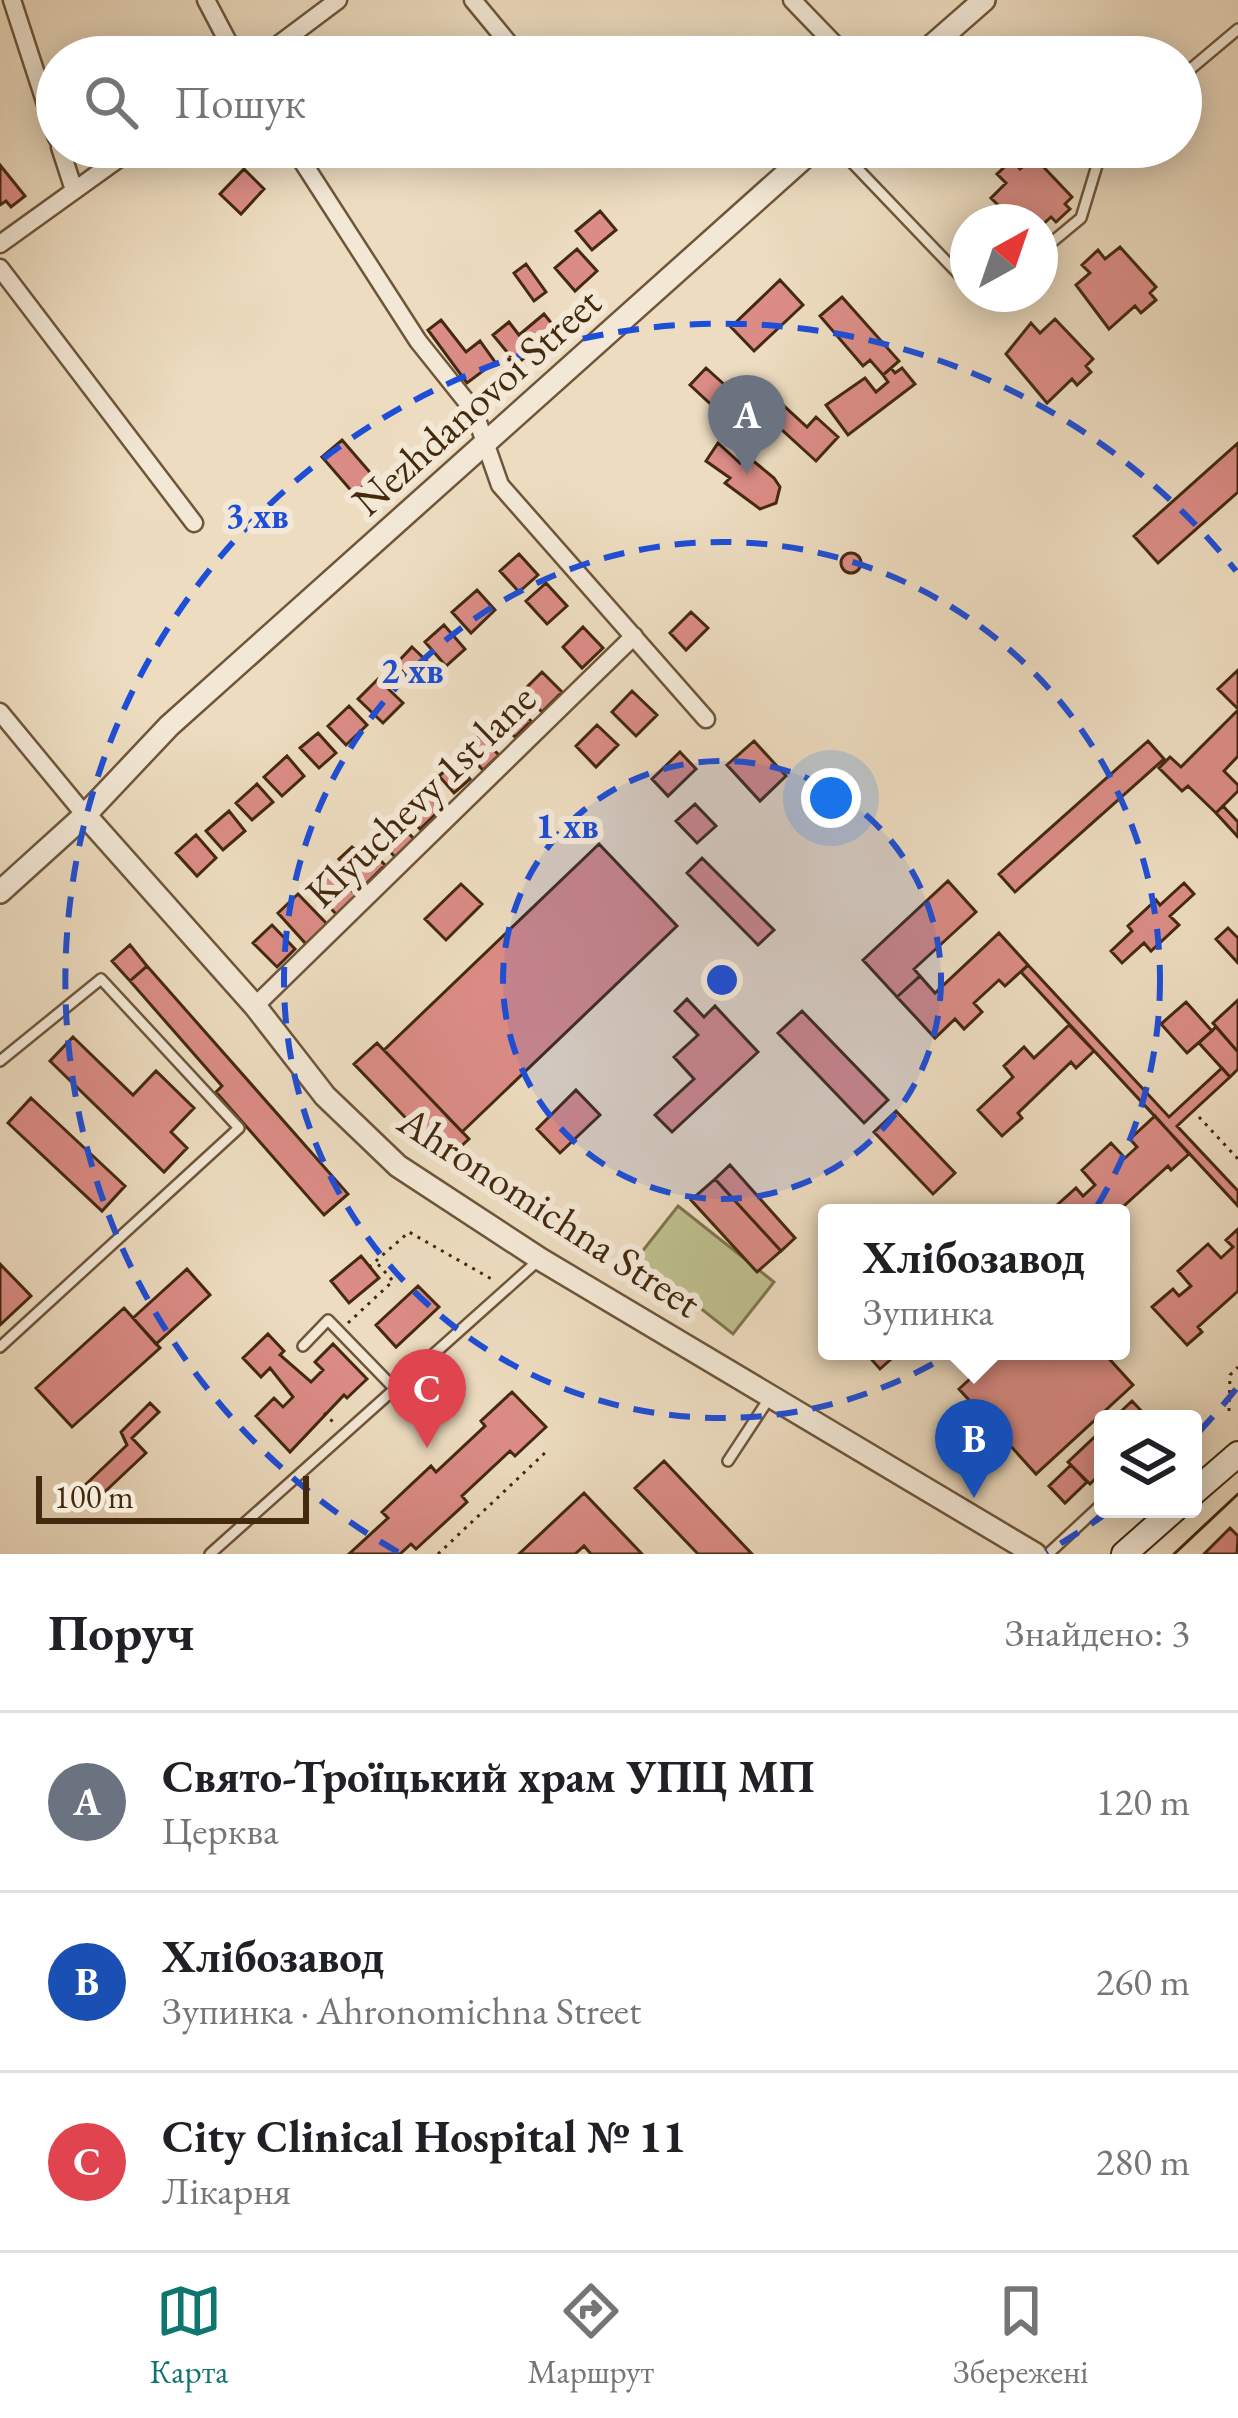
<!DOCTYPE html>
<html lang="uk">
<meta charset="utf-8">
<style>
:root{--surface:#fff;--page:#f2f2f2;--text:#202124;--muted:#757577;--line:#e0e0e0;--accent:#0f766e}
body{margin:0;font-family:"EB Garamond",serif;background:var(--page);color:var(--text)}
.controls{position:absolute;right:36px;bottom:36px;display:grid;overflow:hidden;border-radius:12px;box-shadow:0 6px 30px #0003}
.controls button{width:108px;height:108px;display:grid;place-items:center;padding:0;border:0;border-bottom:3px solid var(--line);background:var(--surface);color:var(--text);font:60px sans-serif}
.compass{position:absolute;left:950px;top:204px;width:108px;height:108px;border-radius:50%;background:var(--surface);box-shadow:0 6px 30px #0003;rotate:40deg}
.scale{position:absolute;left:36px;bottom:30px;width:273px;box-sizing:border-box;padding-left:12px;border:6px solid #43290e;border-top:0;font-size:33px;line-height:42px;white-space:nowrap;color:#43290e;-webkit-text-stroke:9px #f3e8d6;paint-order:stroke}
.you{position:absolute;left:831px;top:798px;width:42px;height:42px;margin:-30px;border:9px solid #fff;border-radius:50%;background:#1a73e8;box-shadow:0 0 0 18px #1a73e833}
.badge{display:grid;place-items:center;width:78px;height:78px;border-radius:50%;background:var(--accent);color:#fff;font-size:39px;font-weight:700}
.pin{position:absolute;translate:-50% -99px;filter:drop-shadow(0 3px 6px #0008)}
.pin::after{content:'';position:absolute;top:63px;width:42px;height:36px;background:inherit;clip-path:polygon(0 0,100% 0,50% 100%)}
.popup{position:absolute;left:818px;top:1204px;width:312px;height:156px;box-sizing:border-box;display:grid;place-content:center;border-radius:12px;background:var(--surface);filter:drop-shadow(0 3px 9px #0005);font-size:39px;white-space:nowrap;color:var(--muted)}
.popup b{font-size:45px;color:var(--text)}
.popup::after{content:'';position:absolute;left:50%;top:100%;margin-left:-24px;border:24px solid transparent;border-top-color:var(--surface)}
.list{margin:0;padding:0;list-style:none}
h2{display:flex;justify-content:space-between;align-items:center;height:156px;margin:0;padding:0 48px;font-size:51px}
h2 small{font-size:39px;font-weight:400;color:var(--muted)}
.list li{display:grid;grid-template-columns:78px 1fr auto;gap:36px;align-items:center;box-sizing:border-box;height:180px;padding:0 48px;border-top:3px solid var(--line)}
.list b{display:block;font-size:45px;white-space:nowrap}
.list p{margin:0;font-size:39px;white-space:nowrap;color:var(--muted)}
.list em{font-size:39px;font-style:normal;color:var(--muted)}
.icon{flex:none;width:66px;height:66px;fill:none;stroke:currentColor;stroke-width:2;stroke-linecap:round;stroke-linejoin:round}
.map{position:relative;flex:none;width:1238px;height:1554px;overflow:hidden}
.search{position:absolute;background:var(--surface);box-shadow:0 6px 30px #0003;left:36px;right:36px;top:36px;height:132px;display:flex;align-items:center;gap:30px;box-sizing:border-box;padding:0 42px;border-radius:66px;color:var(--muted);font-size:45px}
.sheet{height:696px;background:var(--surface)}
nav{display:flex;justify-content:space-around;align-items:center;box-sizing:border-box;height:168px;border-top:3px solid var(--line);background:var(--surface);font-size:33px;color:var(--muted)}
nav a{display:grid;justify-items:center;gap:6px}
nav .on{color:var(--accent)}
.map>svg:first-child{display:block}
.green{fill:#bebf8e;stroke:#80744e;stroke-width:3}
.building{fill:#db8c86;stroke:#43290e;stroke-width:3}
.lines{fill:none;stroke-linecap:round;stroke-linejoin:round}
.service-casing{stroke:#6e563a;stroke-width:14}
.minor-casing{stroke:#6e563a;stroke-width:21}
.tertiary-casing{stroke:#6e563a;stroke-width:26}
.secondary-casing{stroke:#43290e;stroke-width:28}
.path{stroke:#43290e;stroke-width:3;stroke-dasharray:3 6;stroke-linecap:butt}
.service{stroke:#f3e8d6;stroke-width:9}
.minor{stroke:#f3e8d6;stroke-width:16}
.tertiary{stroke:#f3e8d6;stroke-width:21}
.secondary{stroke:#f3e8d6;stroke-width:24}
.tram{stroke:#43290e;stroke-width:3}
.ring{fill:none;stroke:#1d4ed8;stroke-width:6;stroke-dasharray:21 15}
.labels{text-anchor:middle;stroke-width:12;stroke-linejoin:round;paint-order:stroke}
.street-label{font-size:42px;fill:#43290e;stroke:#f3e8d6}
.centre{fill:#1d4ed8;stroke:#f3e8d6;stroke-width:6}
.ring-label{font-size:36px;text-anchor:middle;font-weight:bold;fill:#1d4ed8;stroke:#f3e8d6;stroke-width:12;stroke-linejoin:round;paint-order:stroke}
</style>
<div class="map">
<svg width="1238" height="1554" viewBox="0 0 1238 1554">
<rect width="100%" height="100%" fill="#eddcc0"/>
<filter id="stains"><feTurbulence type="fractalNoise" baseFrequency=".00167" numOctaves="4"/><feColorMatrix values="0 0 0 0 .2 0 0 0 0 .09 0 0 0 0 .02 0 0 0 .5 -.17"/></filter>
<radialGradient id="worn" r=".72"><stop offset=".6" stop-color="#630" stop-opacity="0"/><stop offset="1" stop-color="#630" stop-opacity=".3"/></radialGradient>
<path class="green" d="M678,1206L774,1282L733,1334L637,1258Z"/>
<path class="building" d="M1034,157L1072,197L1065,204L1070,209L1056,222L1051,217L1040,227V222H1009L1004,217L1007,214L991,198L1006,183L997,174L1012,160L1020,169Z
M0,165L25,196L11,207L6,201L0,205Z
M244,169L264,189L241,214L220,194Z
M600,211L616,230L592,250L576,231Z
M1120,247L1156,287L1150,293L1156,300L1141,313L1135,306L1109,329L1076,285L1090,273L1082,265L1098,250L1105,259Z
M577,249L597,271L575,291L555,268Z
M526,264L546,292L534,301L514,273Z
M780,280L803,305L754,351L731,327Z
M842,297L899,361L883,375L870,360L863,366L820,316Z
M544,314L557,330L517,364L493,335L509,322L519,335Z
M1055,319L1093,359L1086,366L1091,372L1077,385L1072,379L1047,403L1006,354L1031,323L1040,333Z
M441,320L466,352L480,341L495,362L467,383L428,330Z
M706,368L747,405L731,423L690,385Z
M891,368L895,373L902,368L915,384L848,435L826,405L865,378L876,392L888,382L883,375Z
M760,384L807,427L816,417L838,437L816,461L747,398Z
M342,440L374,477L354,494L322,457Z
M718,443L740,463L746,455L774,478L780,487L776,503L760,509L725,483L730,478L706,461Z
M1238,443V492L1158,563L1134,536Z
M841 563a10 10 0 1 1 20 0a10 10 0 1 1-20 0Z
M519,554L538,575L519,592L500,571Z
M546,583L567,606L547,624L526,601Z
M477,590L495,610L471,633L452,612Z
M691,612L708,628L686,650L670,633Z
M444,625L465,649L446,666L425,642Z
M583,627L603,648L582,668L563,647Z
M412,647L434,668L417,685L395,665Z
M1238,670V709L1218,689Z
M542,672L562,692L542,712L522,692Z
M378,679L403,703L383,723L358,699Z
M632,691L657,715L636,736L612,712Z
M511,702L531,721L515,737L496,718Z
M349,706L367,725L346,745L328,726Z
M1238,710V756L1224,771L1238,785V791L1216,813L1188,786L1182,791L1159,768L1170,757L1181,767Z
M597,725L618,745L596,767L576,746Z
M318,733L336,753L319,768L300,748Z
M479,736L499,755L483,770L464,751Z
M754,741L786,776L760,801L727,765Z
M1148,741L1164,759L1015,892L999,874Z
M680,752L696,769L668,796L652,779Z
M287,756L304,776L282,796L264,777Z
M455,762L470,779L454,793L439,776Z
M257,784L273,802L252,820L236,803Z
M423,790L441,809L420,829L402,810Z
M695,804L716,826L697,843L676,821Z
M1223,806L1238,822V837L1216,813Z
M229,811L245,831L223,850L206,831Z
M395,819L414,839L395,857L376,837Z
M196,835L216,858L197,876L176,853Z
M599,844L677,926L462,1132L384,1050Z
M366,846L385,865L365,885L339,859L352,847L359,853Z
M702,858L774,930L758,945L687,873Z
M327,865L358,897L338,916L307,884Z
M948,881L976,912L914,969L920,976L897,997L863,960Z
M1184,883L1194,894L1170,916L1179,925L1151,951L1144,943L1122,963L1111,951L1132,931L1128,926L1156,900L1160,905Z
M461,884L482,904L446,940L425,919Z
M298,894L327,924L306,944L278,913Z
M272,925L295,949L277,967L253,943Z
M1228,928L1238,938V963L1216,939Z
M999,933L1028,965L1005,986L999,980L974,1003L982,1012L964,1029L955,1019L935,1038L897,997L920,976L935,993Z
M130,945L147,966L130,981L112,961Z
M1028,965L1169,1117L1222,1068L1230,1077L1177,1126L1238,1191V1206L1021,972Z
M147,966L348,1194L324,1215L216,1092L222,1086L130,981Z
M687,999L704,1017L715,1006L758,1052L672,1132L655,1115L694,1079L674,1057L698,1035L675,1011Z
M1238,1000V1052L1213,1023Z
M1186,1002L1212,1031L1187,1053L1161,1024Z
M802,1011L888,1100L864,1123L778,1033Z
M1069,1025L1094,1051L1076,1068L1071,1062L1018,1113L1022,1118L1002,1136L978,1110L1013,1077L1004,1066L1024,1047L1034,1058Z
M1216,1027L1238,1052V1069L1230,1077L1199,1043Z
M73,1037L133,1095L156,1071L194,1108L171,1132L187,1148L164,1172L50,1061Z
M377,1043L469,1139L446,1160L354,1064Z
M576,1090L600,1115L560,1153L537,1129Z
M31,1098L125,1186L102,1211L8,1123Z
M896,1111L955,1173L933,1194L874,1132Z
M1155,1116L1189,1154L1171,1170L1168,1166L1116,1213H1063L1056,1206L1076,1188L1083,1196L1095,1185L1082,1170L1111,1143L1125,1158L1137,1147L1130,1139Z
M730,1165L795,1238L781,1251L715,1179Z
M715,1179L781,1251L757,1272L691,1200Z
M1238,1229V1291L1198,1327L1202,1332L1187,1345L1152,1307L1173,1289L1179,1296L1191,1286L1178,1271L1208,1244L1221,1258L1233,1247L1226,1240Z
M361,1256L379,1278L349,1303L331,1281Z
M0,1264L31,1296L0,1325Z
M187,1269L210,1295L156,1344L133,1318Z
M418,1286L439,1307L396,1347L376,1325Z
M124,1308L160,1348L72,1427L36,1388Z
M268,1334L284,1351L280,1355L311,1382L323,1370L315,1362L333,1344L367,1379L347,1398L344,1395L290,1452L256,1416L274,1398L283,1407L293,1397L270,1368L261,1377L243,1358Z
M864,1351H900L880,1369Z
M948,1351H1102L1133,1385L1036,1474L959,1389L972,1377Z
M512,1392L546,1427L515,1456L510,1451L462,1496L467,1502L416,1549L411,1544L400,1554H349L388,1518L382,1512L431,1466L436,1472L485,1426L481,1421Z
M1132,1401L1149,1419H1113Z
M150,1403L159,1412L132,1438L146,1453L94,1502L81,1489L127,1445L121,1432Z
M1103,1429V1471L1090,1484L1068,1462Z
M664,1461L752,1554H698L635,1488Z
M1071,1465L1087,1482L1065,1503L1049,1486Z
M584,1493L642,1554H591L584,1546L575,1554H519Z
M1230,1528L1238,1536L1237,1554H1204Z"/>
<g class="lines">
<defs>
<path id="service" d="M1181,77L1238,29
M837,147L968,284
M1040,252L1081,218L1098,162L1108,147
M0,1061L101,979L239,1128L0,1347
M303,1346L328,1320L394,1388
M728,1461L770,1397
M210,1554L540,1259
M1048,1554L1103,1503"/>
<path id="minor" d="M12,0L57,138
M206,0L236,57
M473,0L520,57
M792,0L847,57
M262,57L338,0
M60,147L74,190
M293,147L418,341L474,411L500,485L706,719
M0,244L135,147
M0,268L194,523
M0,712L85,815
M255,1006L634,636"/>
<path id="tertiary" d="M919,57L984,0
M85,815L255,1006L325,1096L398,1166L540,1259L1035,1554
M0,892L85,815L169,726L816,147"/>
<path id="secondary" d="M1193,1493L1238,1454
M1124,1554L1175,1509"/>
</defs>
<use href="#service" class="service-casing"/>
<use href="#minor" class="minor-casing"/>
<use href="#tertiary" class="tertiary-casing"/>
<use href="#secondary" class="secondary-casing"/>
<path class="path" d="M1199,1117L1238,1159
M369,1267L409,1232L495,1281
M348,1323L393,1281L377,1263
M1229,1411L1230,1375L1238,1367
M324,1413L336,1425
M438,1554L548,1450"/>
<use href="#service" class="service"/>
<use href="#minor" class="minor"/>
<use href="#tertiary" class="tertiary"/>
<use href="#secondary" class="secondary"/>
<path class="tram" d="M1174,1554L1238,1494"/>
</g>
<circle cx="722" cy="980" r="219" fill="#1d4ed8" fill-opacity=".12"/>
<g class="ring">
<circle cx="722" cy="980" r="219"/>
<circle cx="722" cy="980" r="438"/>
<path d="M1236 1389A657 657 0 0 1 1195 1436M1108 1512A657 657 0 0 1 1046 1552M398 1552A657 657 0 1 1 1236 571"/>
</g>
<g class="labels">
<g class="street-label">
<text transform="translate(476 401) rotate(-42)" y="15">Nezhdanovoi Street</text>
<text transform="translate(420 795) rotate(-44)" y="15">Klyuchevy 1st lane</text>
<text transform="translate(550 1211) rotate(33)" y="15">Ahronomichna Street</text>
</g>
</g>
<circle cx="722" cy="980" r="18" class="centre"/>
<g class="ring-label">
<text x="257" y="528">3 хв</text>
<text x="412" y="683">2 хв</text>
<text x="567" y="838">1 хв</text>
</g>
<rect width="100%" height="100%" filter="url(#stains)"/>
<rect width="100%" height="100%" fill="url(#worn)"/>
</svg>
<div class="controls">
<button><svg class="icon" aria-label="layers" viewBox="0 0 24 24"><path d="M12 4l9 5-9 5-9-5zM3 14l9 5 9-5"/></svg></button>
</div>
<svg class="compass" viewBox="-18 -18 36 36"><path d="M0-13l5 13h-10z" fill="#e53935"/><path d="M0 13l5-13h-10z" fill="#757577"/></svg>
<div class="scale">100 m</div>
<div class="you"></div>
<div class="pin badge" style="left:747px;top:474px;background:#6b7280">A</div>
<div class="pin badge" style="left:974px;top:1498px;background:#1a4fb4">B</div>
<div class="popup"><b>Хлібозавод</b>Зупинка</div>
<div class="pin badge" style="left:427px;top:1448px;background:#e0444e">C</div>
<div class="search"><svg class="icon" aria-label="search" viewBox="0 0 24 24"><circle cx="10" cy="10" r="6"/><path d="M15 15l6 6"/></svg>Пошук</div>
</div>
<section class="sheet">
<h2>Поруч<small>Знайдено: 3</small></h2>
<ul class="list">
<li><span class="badge" style="background:#6b7280">A</span><div><b>Свято-Троїцький храм УПЦ МП</b><p>Церква</p></div><em>120 m</em></li>
<li><span class="badge" style="background:#1a4fb4">B</span><div><b>Хлібозавод</b><p>Зупинка · Ahronomichna Street</p></div><em>260 m</em></li>
<li><span class="badge" style="background:#e0444e">C</span><div><b>City Clinical Hospital № 11</b><p>Лікарня</p></div><em>280 m</em></li>
</ul>
</section>
<nav>
<a class="on"><svg class="icon" aria-label="map" viewBox="0 0 24 24"><path d="M3 6l6-2 6 2 6-2v14l-6 2-6-2-6 2zM9 4v14M15 6v14"/></svg>Карта</a>
<a><svg class="icon" aria-label="directions" viewBox="0 0 24 24"><path d="M12 3l9 9-9 9-9-9zM9 14v-3h6M13 9l2 2-2 2"/></svg>Маршрут</a>
<a><svg class="icon" aria-label="saved" viewBox="0 0 24 24"><path d="M7 4h10v16l-5-4-5 4z"/></svg>Збережені</a>
</nav>
